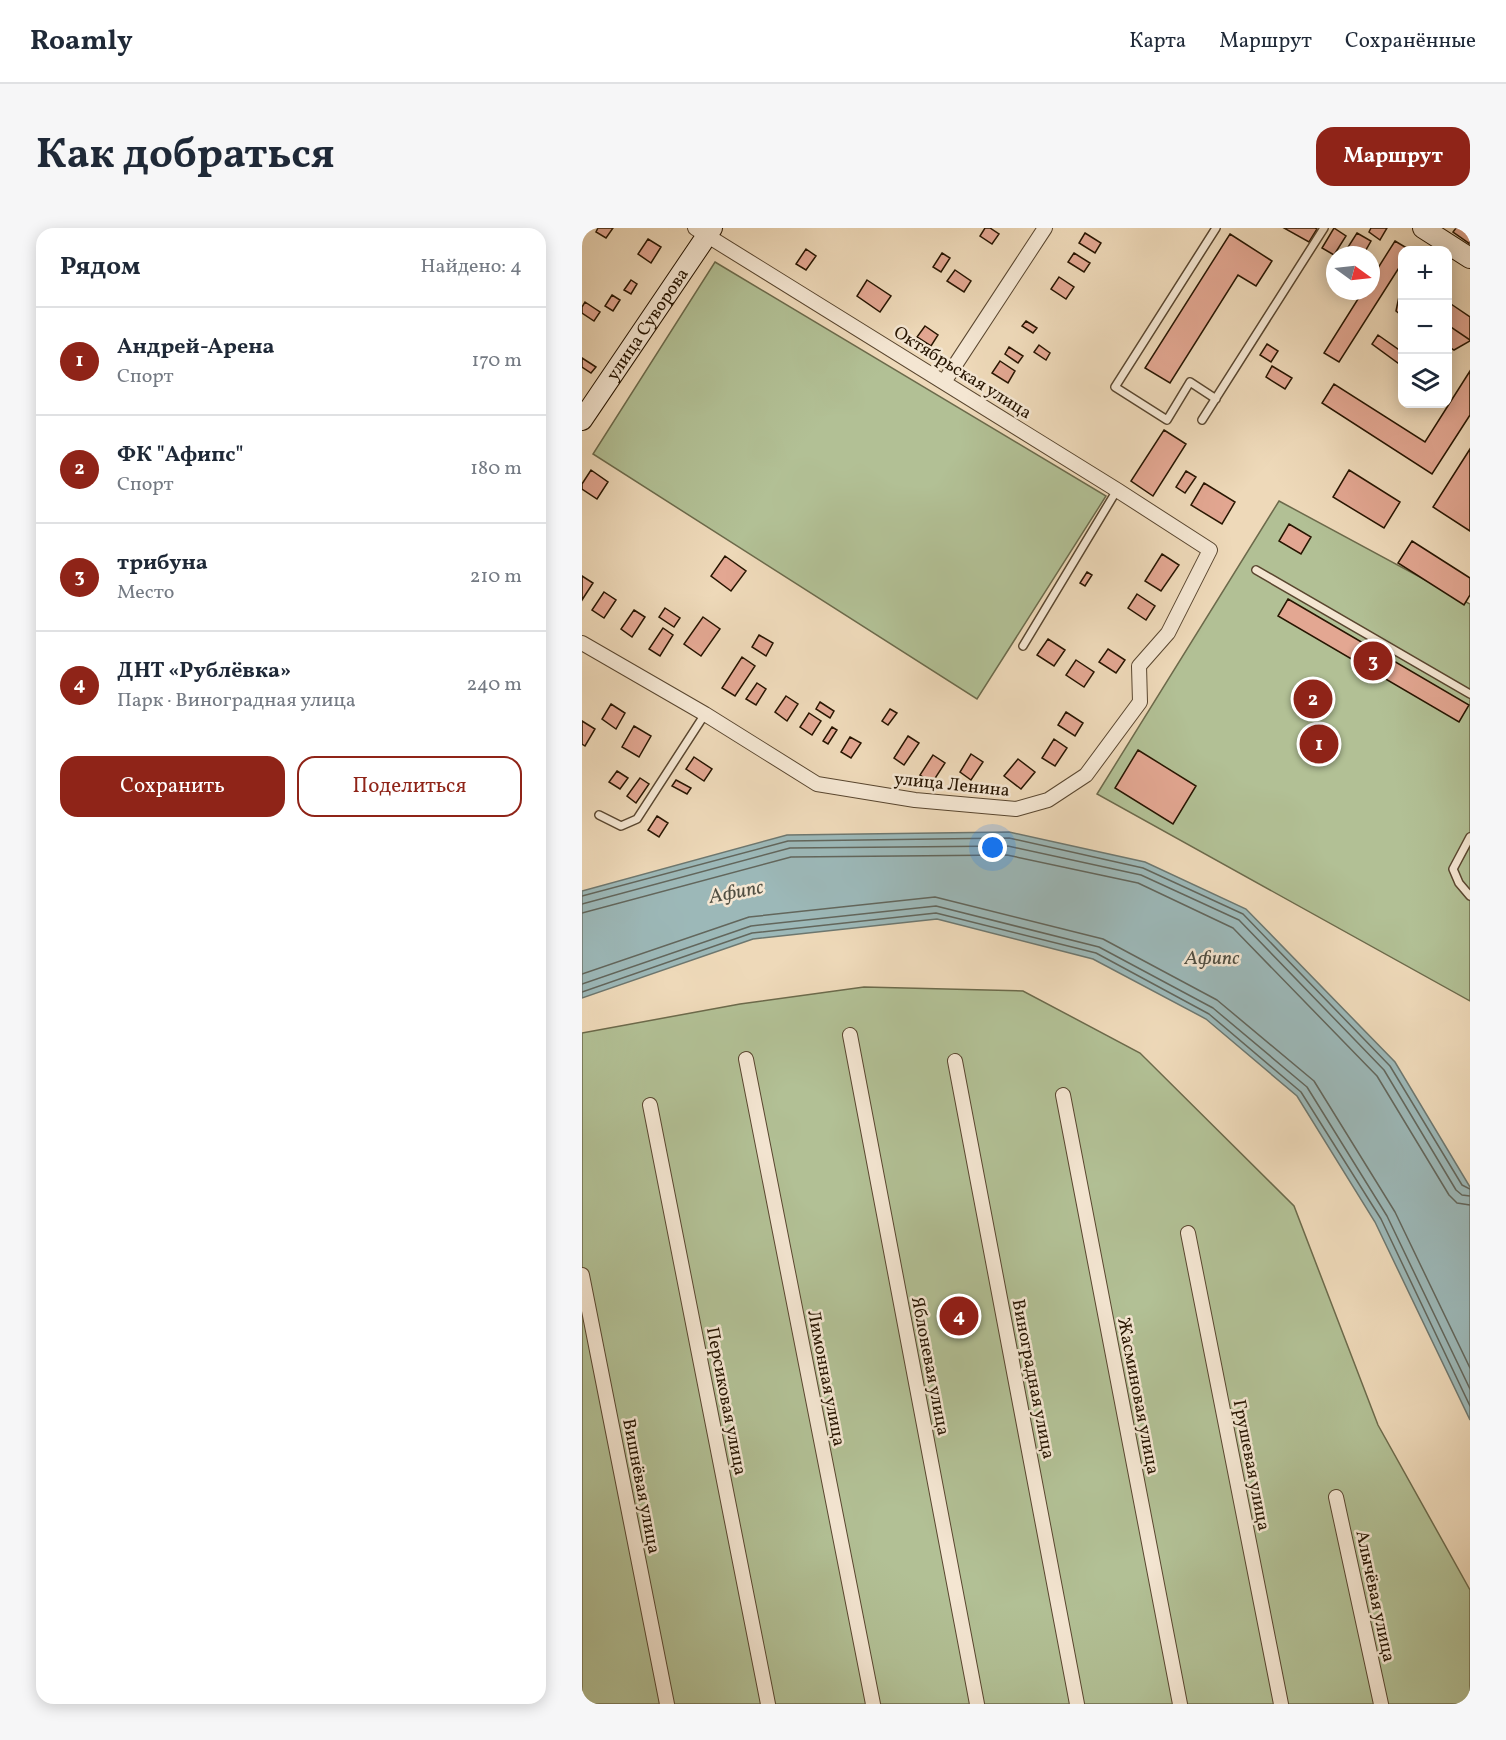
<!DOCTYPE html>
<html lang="ru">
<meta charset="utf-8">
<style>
:root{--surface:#fff;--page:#f6f6f7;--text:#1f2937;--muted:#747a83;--line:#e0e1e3;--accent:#8f2418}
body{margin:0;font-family:Vollkorn,serif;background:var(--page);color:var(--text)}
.controls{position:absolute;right:18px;top:18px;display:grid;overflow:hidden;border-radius:12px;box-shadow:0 3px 15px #0003}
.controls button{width:54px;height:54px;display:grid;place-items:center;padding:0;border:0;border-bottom:2px solid var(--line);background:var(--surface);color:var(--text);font:30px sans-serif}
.compass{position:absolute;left:744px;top:18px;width:54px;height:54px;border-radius:50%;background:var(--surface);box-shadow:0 3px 15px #0003;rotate:105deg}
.you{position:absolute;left:411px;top:620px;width:21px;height:21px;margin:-15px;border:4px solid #fff;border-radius:50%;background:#1a73e8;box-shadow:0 0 0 9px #1a73e833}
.badge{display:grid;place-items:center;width:39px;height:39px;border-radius:50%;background:var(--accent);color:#fff;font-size:20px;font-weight:700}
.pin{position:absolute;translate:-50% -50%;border:3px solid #fff;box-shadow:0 2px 6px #0006}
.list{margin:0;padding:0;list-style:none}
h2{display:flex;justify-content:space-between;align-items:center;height:78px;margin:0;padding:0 24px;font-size:26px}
h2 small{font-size:20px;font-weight:400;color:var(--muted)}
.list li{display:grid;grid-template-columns:39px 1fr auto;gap:18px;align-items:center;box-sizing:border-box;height:108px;padding:0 24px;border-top:2px solid var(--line)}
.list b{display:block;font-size:22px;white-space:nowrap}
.list p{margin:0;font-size:20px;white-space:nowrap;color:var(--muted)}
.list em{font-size:20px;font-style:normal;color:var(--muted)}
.actions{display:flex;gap:12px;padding:18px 24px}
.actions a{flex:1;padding:14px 0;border:2px solid var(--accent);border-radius:18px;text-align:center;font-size:21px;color:var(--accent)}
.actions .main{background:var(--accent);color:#fff}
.icon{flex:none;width:33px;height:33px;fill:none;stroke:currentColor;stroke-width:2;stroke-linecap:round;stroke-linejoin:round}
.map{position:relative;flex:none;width:888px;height:1476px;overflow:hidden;border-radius:18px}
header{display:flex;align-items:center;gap:36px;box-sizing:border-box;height:84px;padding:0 30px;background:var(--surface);border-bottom:2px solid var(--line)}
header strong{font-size:28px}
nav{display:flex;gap:33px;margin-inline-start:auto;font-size:21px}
.intro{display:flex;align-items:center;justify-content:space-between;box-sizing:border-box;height:144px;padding:0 36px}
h1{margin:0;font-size:42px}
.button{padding:15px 27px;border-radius:18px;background:var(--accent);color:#fff;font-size:21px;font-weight:700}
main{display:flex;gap:36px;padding:0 36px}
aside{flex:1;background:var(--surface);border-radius:18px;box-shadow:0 3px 15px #0003}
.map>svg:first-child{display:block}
.green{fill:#b2c095;stroke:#6c6a4b;stroke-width:1.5}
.water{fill:#9cb8b8;stroke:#6d776f;stroke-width:1.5}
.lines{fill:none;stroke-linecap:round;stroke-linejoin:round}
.shore{stroke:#62665c;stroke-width:1.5}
.building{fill:#e3a792;stroke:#271501;stroke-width:1.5}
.lane-casing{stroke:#59462f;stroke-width:10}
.street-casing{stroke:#59462f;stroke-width:16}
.secondary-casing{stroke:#271501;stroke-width:22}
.lane{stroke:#f4e6d2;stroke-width:7}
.street{stroke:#f4e6d2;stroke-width:14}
.secondary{stroke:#f4e6d2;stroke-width:20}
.labels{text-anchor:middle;stroke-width:5;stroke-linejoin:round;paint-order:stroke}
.street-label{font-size:18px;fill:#271501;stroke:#f4e6d2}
.water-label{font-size:20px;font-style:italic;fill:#504e41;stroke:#f4e6d2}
</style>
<header>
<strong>Roamly</strong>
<nav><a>Карта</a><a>Маршрут</a><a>Сохранённые</a></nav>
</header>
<div class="intro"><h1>Как добраться</h1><a class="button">Маршрут</a></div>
<main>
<aside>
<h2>Рядом<small>Найдено: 4</small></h2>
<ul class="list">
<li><span class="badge">1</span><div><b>Андрей-Арена</b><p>Спорт</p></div><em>170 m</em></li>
<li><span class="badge">2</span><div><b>ФК &quot;Афипс&quot;</b><p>Спорт</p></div><em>180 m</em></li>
<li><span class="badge">3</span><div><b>трибуна</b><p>Место</p></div><em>210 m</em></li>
<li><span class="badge">4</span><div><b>ДНТ «Рублёвка»</b><p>Парк · Виноградная улица</p></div><em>240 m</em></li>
</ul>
<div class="actions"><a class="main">Сохранить</a><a>Поделиться</a></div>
</aside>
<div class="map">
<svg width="888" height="1476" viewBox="0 0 888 1476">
<rect width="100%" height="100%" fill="#eed9b9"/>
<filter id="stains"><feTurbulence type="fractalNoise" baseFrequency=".00333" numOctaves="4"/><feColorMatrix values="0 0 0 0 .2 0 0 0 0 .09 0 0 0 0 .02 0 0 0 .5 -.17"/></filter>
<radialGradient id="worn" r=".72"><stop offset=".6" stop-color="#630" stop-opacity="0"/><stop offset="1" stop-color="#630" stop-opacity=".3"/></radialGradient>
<path class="green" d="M133,34L524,268L395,471L11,226Z
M697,273L888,376V773L515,566Z
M282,759L441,763L558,825L712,978L796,1197L888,1362V1476H0V805L158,776Z"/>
<path class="water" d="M427,604L563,634L664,681L813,834L888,959V1192L793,994L715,868L624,791L511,731L355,691L171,711L0,770V663L205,607Z"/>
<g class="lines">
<path class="shore" d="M0,668L206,613L427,610L561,640L661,686L808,838L880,957L888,961
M0,676L208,620L426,618L559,647L657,692L802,842L874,962L880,967L888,968
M0,685L209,629L425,627L556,655L651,700L795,848L867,967L875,975L888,977
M0,746L167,689L353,669L521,711L635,772L732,853L813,984L888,1140
M0,756L169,698L354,678L517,719L631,780L725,859L805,988L888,1161
M0,764L170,705L354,685L514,725L627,786L719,864L799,991L888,1178"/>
</g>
<path class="building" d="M16,0H31L24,10L14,4Z
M403,0H408L417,6L410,16L398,8Z
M702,0H733L735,1L727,14Z
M752,0L764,8L752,27L740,20Z
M789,0H805L798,12L787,4Z
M874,0H888V16L871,4Z
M503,5L519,15L513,25L497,15Z
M775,5L789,13L781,27H761Z
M648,6L690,33L674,58L656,47L588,155L563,140Z
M66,11L79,19L69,35L56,26Z
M813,13L828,22H820V35L757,134L742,125L781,63H789V51Z
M224,21L234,28L224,42L214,36Z
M360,25L368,30L359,44L351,39Z
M492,25L508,35L502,44L486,34Z
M373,42L389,53L382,64L365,53Z
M477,49L492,59L484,71L469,61Z
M49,52L55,56L49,66L42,62Z
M285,52L309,68L298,84L275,68Z
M820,54V88L814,83Z
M30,67L38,72L31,83L23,78Z
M3,74L18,84L12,93L0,85V79Z
M866,74L888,89V112L866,97Z
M444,93L455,100L451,105L440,98Z
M866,97L888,112V113L872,122L866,118Z
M343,98L356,107L349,118L335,109Z
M796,107L820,124V138L790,116Z
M685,116L696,123L689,134L678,127Z
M457,117L468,125L464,132L452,124Z
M427,119L441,128L436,135L423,126Z
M0,130L14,139L9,145L0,139Z
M418,133L433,143L426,155L410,145Z
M690,138L710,150L703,161L684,149Z
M888,143V187L850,246L740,175L752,156L843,214Z
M582,202L604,216L571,268L549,253Z
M888,221V303L851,279Z
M9,242L26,254L15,271L0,261V256Z
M767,242L818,274L802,300L751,269Z
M604,243L614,249L603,265L594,259Z
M622,255L653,274L640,296L609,277Z
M707,296L729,309L719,326L697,313Z
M830,313L888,350V367L882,377L816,335Z
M580,326L597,337L579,363L563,353Z
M143,328L164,343L149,363L129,348Z
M505,344L510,347L503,358L498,355Z
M0,348L11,355L0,372Z
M22,364L34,372L22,390L10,382Z
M555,366L573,378L564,392L546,380Z
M706,371L887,477L877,494L696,388Z
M83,380L98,390L92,399L77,389Z
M52,382L63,389L50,409L39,401Z
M121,389L138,401L119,428L102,416Z
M81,400L91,407L78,428L67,421Z
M177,407L191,415L184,428L170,419Z
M466,411L483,422L472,438L455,427Z
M526,421L543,432L534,445L517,434Z
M160,429L173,438L153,468L140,460Z
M494,432L512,444L502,459L484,447Z
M175,455L184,461L174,477L164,471Z
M204,468L216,476L205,493L193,484Z
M238,474L252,483L248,490L234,481Z
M29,476L43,485L34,501L20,491Z
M308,481L315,485L306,497L300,493Z
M484,484L501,495L493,508L476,497Z
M227,485L239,493L230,507L218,499Z
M0,493L13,501L3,518L0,516Z
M52,498L69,508L57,529L40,519Z
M250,499L255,502L246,516L241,513Z
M326,508L337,515L322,537L312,530Z
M268,509L279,515L269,530L259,524Z
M472,511L485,520L473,538L460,530Z
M556,522L614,558L591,596L533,560Z
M389,526L401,534L389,552L378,544Z
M351,527L363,535L350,555L338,547Z
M112,529L130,541L122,553L104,541Z
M436,531L453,544L439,561L422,548Z
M35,543L46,550L38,561L27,554Z
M58,550L67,556L54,575L45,568Z
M94,552L109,560L105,566L90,558Z
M75,588L86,595L77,609L66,602Z"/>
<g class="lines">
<defs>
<path id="lane" d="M634,171L608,154L585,192L533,159L634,0
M620,192L742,0
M674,342L888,466
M441,418L535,262
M17,587L39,598L55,591L123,486
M888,609L871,641L877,655L888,668"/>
<path id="street" d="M362,154L463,0
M0,415L123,486L235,556L333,572L434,581L466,572L504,547L558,474L557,438L586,405L628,322L535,262L113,0
M268,807L395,1476
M164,831L291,1476
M373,833L495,1476
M481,867L598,1476
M68,877L186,1476
M606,1005L699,1476
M0,1047L85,1476
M754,1269L799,1476"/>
<g id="secondary">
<path d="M841,0L888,30"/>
<path id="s1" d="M0,192L130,0"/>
</g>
</defs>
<use href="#lane" class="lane-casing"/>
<use href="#street" class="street-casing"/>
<use href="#secondary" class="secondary-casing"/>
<use href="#lane" class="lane"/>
<use href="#street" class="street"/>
<use href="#secondary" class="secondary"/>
</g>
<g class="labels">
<g class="street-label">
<text dy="6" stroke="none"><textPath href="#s1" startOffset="116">улица Суворова</textPath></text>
<text transform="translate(381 144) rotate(32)" y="6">Октябрьская улица</text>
<text transform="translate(370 556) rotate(6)" y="6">улица Ленина</text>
<text transform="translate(349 1138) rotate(79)" y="6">Яблоневая улица</text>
<text transform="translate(245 1150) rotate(79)" y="6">Лимонная улица</text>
<text transform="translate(452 1151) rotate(79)" y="6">Виноградная улица</text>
<text transform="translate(557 1168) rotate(79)" y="6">Жасминовая улица</text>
<text transform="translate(145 1173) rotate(79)" y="6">Персиковая улица</text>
<text transform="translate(670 1237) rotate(79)" y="6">Грушевая улица</text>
<text transform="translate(60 1258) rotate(79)" y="6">Вишнёвая улица</text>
<text transform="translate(794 1368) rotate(78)" y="6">Алычёвая улица</text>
</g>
<g class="water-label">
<text transform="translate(154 663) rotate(-11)" y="7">Афипс</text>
<text x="630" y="736">Афипс</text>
</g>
</g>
<rect width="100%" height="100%" filter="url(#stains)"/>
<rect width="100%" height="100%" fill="url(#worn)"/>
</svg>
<div class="controls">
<button>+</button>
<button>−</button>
<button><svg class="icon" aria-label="layers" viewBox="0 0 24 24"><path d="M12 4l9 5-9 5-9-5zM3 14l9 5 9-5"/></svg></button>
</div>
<svg class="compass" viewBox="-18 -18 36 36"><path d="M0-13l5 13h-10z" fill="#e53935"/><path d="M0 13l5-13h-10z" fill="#747a83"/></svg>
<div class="you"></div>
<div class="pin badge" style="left:737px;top:516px">1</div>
<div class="pin badge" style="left:731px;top:471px">2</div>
<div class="pin badge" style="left:791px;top:433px">3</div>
<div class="pin badge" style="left:377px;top:1088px">4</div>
</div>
</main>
